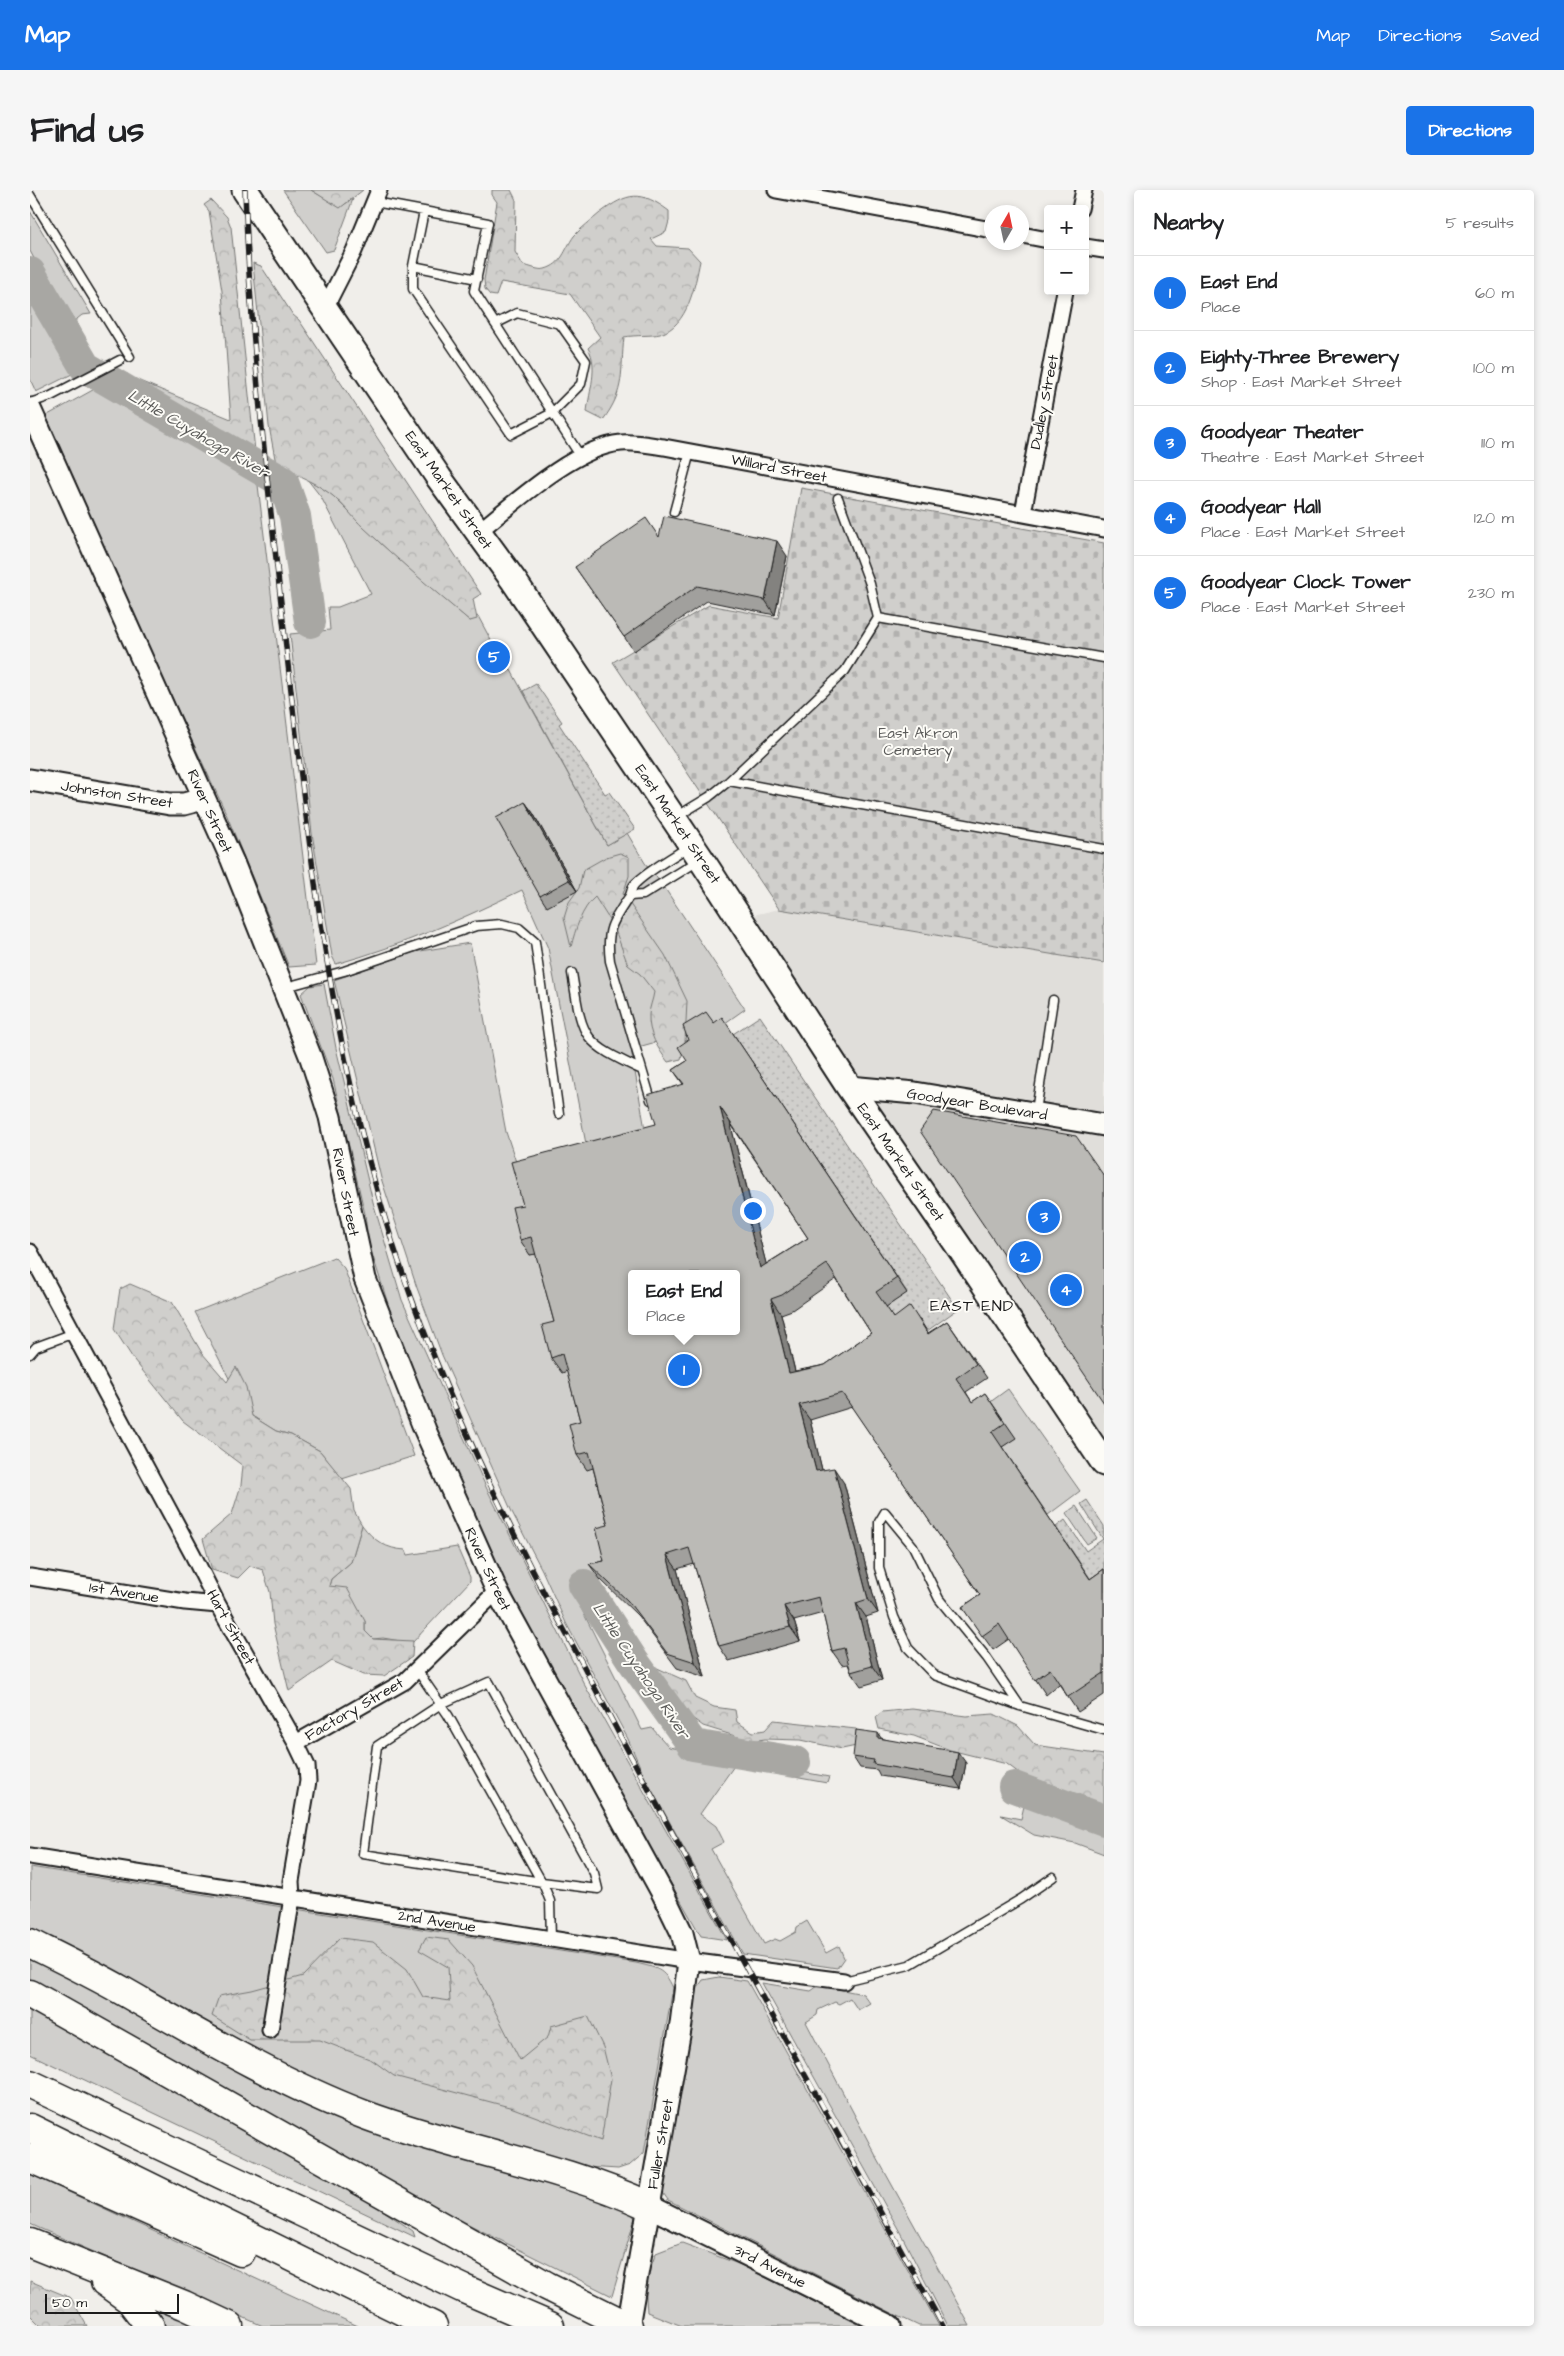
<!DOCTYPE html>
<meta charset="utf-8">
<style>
:root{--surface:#fff;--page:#f6f6f6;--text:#202124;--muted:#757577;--line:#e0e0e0;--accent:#1a73e8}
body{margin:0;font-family:"Architects Daughter",sans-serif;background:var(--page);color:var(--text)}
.controls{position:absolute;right:15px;top:15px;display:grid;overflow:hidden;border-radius:5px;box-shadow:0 2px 8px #0003}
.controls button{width:45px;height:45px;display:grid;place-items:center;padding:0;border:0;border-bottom:1px solid var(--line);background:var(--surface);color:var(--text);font:25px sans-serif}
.compass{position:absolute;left:954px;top:15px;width:45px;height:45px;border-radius:50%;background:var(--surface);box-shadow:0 2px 8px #0003;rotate:9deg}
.scale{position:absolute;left:15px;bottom:12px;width:134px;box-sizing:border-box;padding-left:5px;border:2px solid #1c1c1c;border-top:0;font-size:14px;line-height:18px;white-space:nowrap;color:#1c1c1c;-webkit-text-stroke:4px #fdfcf7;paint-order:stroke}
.you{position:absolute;left:722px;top:1020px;width:18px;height:18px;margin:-12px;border:4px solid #fff;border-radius:50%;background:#1a73e8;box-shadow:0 0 0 8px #1a73e833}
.badge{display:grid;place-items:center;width:32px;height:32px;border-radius:50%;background:var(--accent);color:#fff;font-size:16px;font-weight:700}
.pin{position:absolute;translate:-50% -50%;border:2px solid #fff;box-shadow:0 1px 5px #0006}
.popup{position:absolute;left:598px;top:1080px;width:112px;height:65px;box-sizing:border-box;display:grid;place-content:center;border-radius:5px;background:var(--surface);filter:drop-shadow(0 1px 4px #0005);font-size:16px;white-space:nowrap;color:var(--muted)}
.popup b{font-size:19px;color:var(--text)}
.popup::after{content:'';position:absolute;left:50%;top:100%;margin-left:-10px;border:10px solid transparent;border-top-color:var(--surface)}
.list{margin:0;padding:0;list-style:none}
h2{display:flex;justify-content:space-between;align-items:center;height:65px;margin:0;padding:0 20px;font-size:21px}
h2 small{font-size:16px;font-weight:400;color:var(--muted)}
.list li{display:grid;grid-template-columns:32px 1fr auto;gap:15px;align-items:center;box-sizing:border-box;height:75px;padding:0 20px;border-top:1px solid var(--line)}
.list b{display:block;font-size:19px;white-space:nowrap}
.list p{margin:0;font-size:16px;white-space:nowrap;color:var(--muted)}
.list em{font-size:16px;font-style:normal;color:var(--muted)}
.map{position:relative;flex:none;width:1074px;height:2136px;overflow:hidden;border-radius:5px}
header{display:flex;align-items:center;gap:30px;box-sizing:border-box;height:70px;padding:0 25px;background:var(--accent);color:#fff}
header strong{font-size:24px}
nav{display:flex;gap:28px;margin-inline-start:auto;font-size:18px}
.intro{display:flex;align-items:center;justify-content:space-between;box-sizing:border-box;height:120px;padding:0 30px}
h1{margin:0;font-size:35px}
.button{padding:12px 22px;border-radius:5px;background:var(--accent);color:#fff;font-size:18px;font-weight:700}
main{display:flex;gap:30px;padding:0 30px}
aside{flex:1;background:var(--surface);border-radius:5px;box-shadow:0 2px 8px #0003}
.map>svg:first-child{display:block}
.built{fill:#e0deda}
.green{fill:#d0cfcc;stroke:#767674}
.forest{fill:url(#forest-crowns);stroke:#767674}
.cemetery{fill:url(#cemetery-stones);stroke:#767674}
.garden{fill:url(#garden-dots);stroke:#767674}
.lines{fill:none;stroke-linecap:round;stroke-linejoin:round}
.river{stroke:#a8a7a3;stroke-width:32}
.lane-casing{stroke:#1c1c1c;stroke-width:11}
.street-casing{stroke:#1c1c1c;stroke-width:19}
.secondary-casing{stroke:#1c1c1c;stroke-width:25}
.primary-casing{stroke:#1c1c1c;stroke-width:29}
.highway-casing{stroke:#1c1c1c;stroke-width:31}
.lane{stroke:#fdfcf7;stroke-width:8}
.street{stroke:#fdfcf7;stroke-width:15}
.secondary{stroke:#fdfcf7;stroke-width:21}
.primary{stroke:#fdfcf7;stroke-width:25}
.highway{stroke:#fdfcf7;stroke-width:28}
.rail-casing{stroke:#1c1c1c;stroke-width:5.5}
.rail{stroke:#fdfcf7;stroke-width:4;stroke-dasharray:11;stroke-linecap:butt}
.wall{fill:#a1a09d;stroke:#1c1c1c;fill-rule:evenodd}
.shaded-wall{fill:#83827f;stroke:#1c1c1c}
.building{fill:#bbbab6;stroke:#1c1c1c;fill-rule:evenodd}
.labels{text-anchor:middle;stroke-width:4;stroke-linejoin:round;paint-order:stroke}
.street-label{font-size:15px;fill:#1c1c1c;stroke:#fdfcf7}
.park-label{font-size:15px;fill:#5b5b5a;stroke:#fdfcf7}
.water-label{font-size:16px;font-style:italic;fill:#5b5b59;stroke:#fdfcf7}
.neighbourhood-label{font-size:16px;letter-spacing:1px;fill:#1c1c1c;stroke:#fdfcf7}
</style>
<header>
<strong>Map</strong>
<nav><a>Map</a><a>Directions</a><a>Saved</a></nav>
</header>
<div class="intro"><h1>Find us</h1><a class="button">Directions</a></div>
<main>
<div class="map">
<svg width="1074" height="2136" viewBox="0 0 1074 2136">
<defs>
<pattern id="forest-crowns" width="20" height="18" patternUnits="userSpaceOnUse" patternTransform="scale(1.25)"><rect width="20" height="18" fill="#d0cfcc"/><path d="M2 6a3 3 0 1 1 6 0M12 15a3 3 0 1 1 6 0" fill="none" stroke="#b2b1af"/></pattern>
<pattern id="cemetery-stones" width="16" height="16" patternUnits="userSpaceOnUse" patternTransform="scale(1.25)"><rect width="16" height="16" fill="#d0cfcc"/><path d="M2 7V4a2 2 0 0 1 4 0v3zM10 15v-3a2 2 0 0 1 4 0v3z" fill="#b2b1af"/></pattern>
<pattern id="garden-dots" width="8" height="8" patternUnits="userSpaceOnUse" patternTransform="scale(1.25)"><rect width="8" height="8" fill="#d0cfcc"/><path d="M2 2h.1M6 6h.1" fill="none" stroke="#b2b1af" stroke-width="1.8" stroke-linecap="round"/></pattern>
</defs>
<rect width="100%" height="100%" fill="#f0eeea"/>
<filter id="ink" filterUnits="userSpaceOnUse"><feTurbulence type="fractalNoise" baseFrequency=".02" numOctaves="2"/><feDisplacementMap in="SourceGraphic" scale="10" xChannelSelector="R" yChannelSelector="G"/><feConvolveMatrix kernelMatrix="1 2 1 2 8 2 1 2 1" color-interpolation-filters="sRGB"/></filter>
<g filter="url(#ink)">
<path class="built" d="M749,719L1074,773V931L820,892L715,727Z
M834,907L886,912L1074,944V1261Z"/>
<path class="green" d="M253,0H281L310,17L323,9L304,60L296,62Z
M0,21L61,124L52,125L47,129L46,140L40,136L0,61Z
M0,108L44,183L6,202L0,189Z
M70,196L227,287L286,775L259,777L195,621L122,465L16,226Z
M277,289L300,303L349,352L440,431L448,426L464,456L450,462L459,481L477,473L577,655L597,643L615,673L634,697L715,819L688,838L663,851L637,849L601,859L616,945L557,959L518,758L492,700C432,729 371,756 306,774L302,766L282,643L260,444L300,440L298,417H308L341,404L291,307Z
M440,753L476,942L491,987L500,1065L511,1062L534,1147L532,1182L542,1178L588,1350L585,1385L541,1398L612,1540L622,1538L639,1557L799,1587L797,1593L704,1576L670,1624L686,1636L694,1652L681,1659L734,1754L745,1749L750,1751L766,1742L767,1737L777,1731L796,1763L809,1756L814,1768L807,1778L713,1764L614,1586L598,1549L536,1433L512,1380L482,1322L412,1165L387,1098L351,988L304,790L384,762Z
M294,794L306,858L343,1012L372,1110L456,1297L554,1494L697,1750L671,1746L487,1425L372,1158L338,1051L335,1024L303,889L271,804L280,796Z
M304,1067L314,1078L384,1266L312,1289L290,1261L261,1245L246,1241L222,1226L205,1200L165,1122Z
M978,1199L1050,1301L1018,1325L972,1257L985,1248L965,1218L948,1221Z
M1046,1316L1067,1348L1057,1354L1036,1323Z
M332,1335C344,1351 356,1359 376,1360L378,1365L427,1357L440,1387V1391L382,1453L353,1448L343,1449L335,1441V1431L299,1396L301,1389L321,1372Z
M994,1616L1074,1645V1664L1045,1653L1004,1645L971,1625L991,1629Z
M0,1677L606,1773C626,1778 634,1778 643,1798L614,1963L600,1975L588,1979L557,1977L419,1939L336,1913L219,1861L0,1737Z
M0,1764L233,1893L593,2013L605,2028L582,2106L390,2010L0,1791Z
M689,1787L717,1791L909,2136H889L866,2125L638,2010L631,2000L632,1988L668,1797L673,1790Z
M732,1793L781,1801L788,1796L803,1798L833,1804L840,1813L828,1820L820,1808L809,1814L805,1812L788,1820L787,1825L776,1832L846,1966L940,2136H918L871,2044Z
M0,1816L335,2008L383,2041L385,2047L0,1864Z
M0,1984L328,2136H233L0,2034Z
M652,2053L711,2075L832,2136H652L617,2122L615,2092L626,2063Z
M121,2108L177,2136H133L118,2116Z"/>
<path class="forest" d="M281,0H333L310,18Z
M462,0H481L486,10L485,62L493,75C499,76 509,81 515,79C533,74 534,60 544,46C551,38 562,30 570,23C598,2 611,0 639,21V31L636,42L621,49L627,56L658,58L670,71C665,95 658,136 630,144C622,146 605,145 594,147C590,183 596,199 573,230L557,222C559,201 569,177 558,158L570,147L540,104L471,92L466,106L460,105L455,99L454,90L467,12L462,5Z
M181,10L197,27L201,37L225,261L137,220L98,193L85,188L98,184L100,187L201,229L192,101L179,21L174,15Z
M223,73L231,76L263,125L269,130L451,404L443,409L447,429L440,431C404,401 368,370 334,338C322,327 312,312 299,303C282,290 262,285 246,274L239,236Z
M590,663L599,667V686L593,704L635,765L657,811L655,852L651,869L638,872C628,859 618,843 619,825C619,818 623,810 624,802L610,784L598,775L584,737L565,707C552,718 545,740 541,757L534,728L539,712L549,698L553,680L576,667Z
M100,1094L142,1112L172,1163L197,1192L206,1177L216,1197L222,1226L246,1241L261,1245L290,1261L321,1299L324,1321L332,1335L321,1372L301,1389L299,1396L317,1398L335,1431V1441L343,1449L383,1451L382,1467L354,1486L334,1485L302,1471L259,1501L243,1434L240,1402L233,1380L220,1376L208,1388L182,1380L173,1349L202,1324L211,1295L213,1276L153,1231L104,1170L84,1139L90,1099Z
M625,1477L656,1491L665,1508L684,1517L705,1520L707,1532L723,1542L735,1540L744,1530L826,1539L833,1546L831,1555L812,1559L770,1550L735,1549L721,1551L673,1536L643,1514L630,1500Z
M882,1519L936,1526L964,1524L988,1536L1005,1555L1074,1565V1614L1001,1592L977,1574L920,1560L884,1546L849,1539L846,1527L852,1522Z
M396,1747L419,1750L442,1776L490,1870L518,1847L521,1836L558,1826L573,1857L581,1889L571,1951L483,1918L364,1886L342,1870L290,1850H220L182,1826L189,1806L222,1800L273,1786L310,1748L343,1752L377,1779L393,1807L420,1811L418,1777L389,1760Z
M0,2091L41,2108L57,2136H11L0,2125Z"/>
<path class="cemetery" d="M771,298L1074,353V773L749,719L583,472L679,415L748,428Z"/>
<path class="garden" d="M506,494L532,532L529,534L575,604L579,602L605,639L577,655L493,501Z
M730,826L928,1119L897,1141L890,1131L874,1143L856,1117L877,1102L703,844Z
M1057,1310L1074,1336V1401L1070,1403L1026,1337L1035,1330L1056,1361L1073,1349L1051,1314Z"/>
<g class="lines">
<path class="river" d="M0,83L55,177L253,292L265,326L280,432
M554,1395L603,1471L663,1555L765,1572
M984,1597L1074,1630"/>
<defs>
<path id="lane" d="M0,5L100,167
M345,12L458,33L444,101L551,267
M394,21L383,76L447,89
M383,76V99L481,244L522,223L551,194L556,171L530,134L487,123L465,134
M0,213L21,206L90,170
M808,308L840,394L848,428
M644,322L660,262
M699,591L1074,659
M646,627L679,607L699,591L815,481L848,428L1074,468
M600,706L613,705L668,671
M542,783C553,849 550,851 612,880
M256,797L314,781L446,736L472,734L489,738L505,752L529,924
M621,910L580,771C576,740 582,732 599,707C602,703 601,697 605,694C619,680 642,668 659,656
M1006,921L1023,810
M0,1164L6,1157L44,1143
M387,1480L418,1525L514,1696L520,1711L521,1749
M459,1492L564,1683L568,1699L512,1692L333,1664L347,1556L411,1514Z
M990,1516L957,1468L909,1409L883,1356L855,1322L849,1332V1378L864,1427L878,1458L904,1485L990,1516L1074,1540
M814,1791L879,1775L991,1709L1023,1687"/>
<path id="street" d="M746,0L962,40
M1050,19L1054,0
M992,45L1018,50
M1055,57L1074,60
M295,118L324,61L349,0
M993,323L1035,101
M448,342C484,313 545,257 591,253C605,252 620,255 634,257L1074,339
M0,1062L163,1365L188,1415L266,1553L277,1576L278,1591L261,1691L262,1708L240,1840
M0,1387L155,1412L188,1415
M266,1553L375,1491L467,1401
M0,1666L659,1771L814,1791"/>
<path id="secondary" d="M0,219L202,670L281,868L300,927L335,1089L395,1240L467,1401L633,1704L652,1743L659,1771L651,1834L598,2136
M0,590L140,614H154L173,609
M819,897L885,903L1074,935
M619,2016L860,2136"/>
<path id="primary" d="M215,0L409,288L484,391L671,669L819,897L934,1064L1074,1273"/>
<path id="highway" d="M0,1753C30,1768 61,1783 91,1800C170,1845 249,1892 335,1925C429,1960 528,1974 619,2016
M0,1804L517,2096L598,2136
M0,1894L434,2099L520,2136
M0,1938L403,2136
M0,1968L211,2062
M0,2053L154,2115L199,2136
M75,2092L100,2110L120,2136"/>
</defs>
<use href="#lane" class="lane-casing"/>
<use href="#street" class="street-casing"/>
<use href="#secondary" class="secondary-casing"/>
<use href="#primary" class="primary-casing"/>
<use href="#highway" class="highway-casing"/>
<use href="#lane" class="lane"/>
<use href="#street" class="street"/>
<use href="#secondary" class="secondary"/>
<use href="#primary" class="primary"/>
<use href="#highway" class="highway"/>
<defs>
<path id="rail" d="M215,0C220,153 239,305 256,457C279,658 301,860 363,1054C399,1166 449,1275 502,1380C518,1411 535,1441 551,1471C603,1573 659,1673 714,1774C781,1894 847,2015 913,2136"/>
</defs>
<use href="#rail" class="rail-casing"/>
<use href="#rail" class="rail"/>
</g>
<path class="wall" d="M629,347L757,366L745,425L677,411L604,461L545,377Z
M468,455L477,471L460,479L457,476Z
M495,612L503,623L547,701L517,717L510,706Z
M684,833L702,842L877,1103L856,1117L864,1128L890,1130L898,1143L917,1131L957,1188L936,1202L942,1212L955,1203L986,1248L972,1257L1060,1389L1074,1379V1505L1048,1522L1029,1494L1016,1505L979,1449L963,1460L932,1417L950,1405L822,1217L780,1230L792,1280L814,1293L848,1423L836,1427L852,1490L831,1496L821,1482L818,1474L812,1475L802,1461L793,1423L764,1431L770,1451L699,1471L689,1456L664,1374L647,1379L675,1487L647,1478L608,1426L570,1389L559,1374L574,1371L578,1335L563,1278L557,1280L547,1265L550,1231L537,1181L532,1183L521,1168L524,1132L506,1064L500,1065L490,1050L493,1015L626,934L653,894L643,880L657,871L658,850ZM700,933L778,1048L736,1074L716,994ZM806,1089L841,1143L795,1175L765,1181L751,1124L762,1120Z
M848,1543L851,1548L936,1573L931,1599L850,1586L847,1580L830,1578L823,1567Z"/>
<path class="shaded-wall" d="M747,351L757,366L745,425L735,410Z
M495,612L503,623L547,701L539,690Z
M690,917L700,932L741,1093L730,1078Z
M741,1109L751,1124L769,1198L759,1183Z
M769,1215L780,1230L796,1296L786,1281Z
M804,1278L814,1293L848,1423L838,1409Z
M637,1365L647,1379L675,1487L665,1472Z
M826,1413L836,1427L852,1490L842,1476Z
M754,1416L764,1431L770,1451L760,1437Z
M928,1562L936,1573L931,1599L924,1588Z"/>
<path class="building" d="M634,326L747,351L735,410L667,396L594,447L545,377L616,328L629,347Z
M466,451L474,467L457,476L449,460Z
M495,612L539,690L510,706L466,628Z
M676,822L684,833L692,827L867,1088L846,1102L864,1128L880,1116L898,1144L917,1131L946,1174L926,1188L942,1212L955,1203L975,1233L962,1242L1060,1389L1074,1379V1483L1038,1507L1020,1479L1005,1490L969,1434L952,1446L932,1417L950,1405L812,1203L769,1215L786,1281L804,1278L838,1409L826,1413L842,1476L821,1482L814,1458L802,1461L789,1407L754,1416L760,1437L689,1456L659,1358L637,1365L665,1472L637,1463L598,1411L559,1374L574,1371L566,1338L578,1335L559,1262L547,1265L539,1234L550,1231L532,1164L521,1168L512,1135L524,1132L501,1047L490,1050L482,1017L493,1015L481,972L626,934L617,905L654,894L643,880L657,871L648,857L658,850L653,836ZM690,917L778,1048L730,1078ZM797,1074L841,1143L795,1175L759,1183L741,1109L752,1105ZM602,1084H706V1141H602Z
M904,921L1046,946L1074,986V1213L890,941Z
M826,1540L848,1543V1548L928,1562L924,1588L843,1574L844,1570L823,1567Z"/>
</g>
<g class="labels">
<g class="street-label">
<text transform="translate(1014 212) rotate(-79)" y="5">Dudley Street</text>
<text transform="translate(749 278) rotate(11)" y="5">Willard Street</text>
<text transform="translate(419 300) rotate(55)" y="5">East Market Street</text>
<text transform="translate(87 604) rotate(9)" y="5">Johnston Street</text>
<text transform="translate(180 621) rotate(66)" y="5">River Street</text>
<text transform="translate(648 634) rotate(56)" y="5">East Market Street</text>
<text transform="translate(947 914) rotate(9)" y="5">Goodyear Boulevard</text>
<text transform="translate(871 972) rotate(55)" y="5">East Market Street</text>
<text transform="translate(316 1002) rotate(79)" y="5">River Street</text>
<text transform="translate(458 1379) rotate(65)" y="5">River Street</text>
<text transform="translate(94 1402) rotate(9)" y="5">1st Avenue</text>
<text transform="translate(201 1437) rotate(61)" y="5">Hart Street</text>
<text transform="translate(324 1519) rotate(-30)" y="5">Factory Street</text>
<text transform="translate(407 1731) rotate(9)" y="5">2nd Avenue</text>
<text transform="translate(630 1954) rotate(-80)" y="5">Fuller Street</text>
<text transform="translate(740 2076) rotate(27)" y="5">3rd Avenue</text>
</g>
<g class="park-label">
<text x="888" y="548">East Akron<tspan x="888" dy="17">Cemetery</tspan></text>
</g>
<g class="water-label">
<text transform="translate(169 243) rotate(30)" y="6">Little Cuyahoga River</text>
<text transform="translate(612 1480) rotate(56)" y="6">Little Cuyahoga River</text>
</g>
<g class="neighbourhood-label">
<text x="942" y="1121">EAST END</text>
</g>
</g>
</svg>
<div class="controls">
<button>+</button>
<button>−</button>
</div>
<svg class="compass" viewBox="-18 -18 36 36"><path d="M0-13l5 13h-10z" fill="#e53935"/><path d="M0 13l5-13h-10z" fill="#757577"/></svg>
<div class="scale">50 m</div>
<div class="you"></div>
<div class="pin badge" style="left:654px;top:1180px">1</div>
<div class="popup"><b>East End</b>Place</div>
<div class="pin badge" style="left:995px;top:1067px">2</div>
<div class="pin badge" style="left:1014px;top:1027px">3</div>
<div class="pin badge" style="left:1036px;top:1100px">4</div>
<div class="pin badge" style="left:464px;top:467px">5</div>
</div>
<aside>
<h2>Nearby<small>5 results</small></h2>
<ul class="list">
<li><span class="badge">1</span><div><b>East End</b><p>Place</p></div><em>60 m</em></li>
<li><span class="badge">2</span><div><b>Eighty-Three Brewery</b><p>Shop · East Market Street</p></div><em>100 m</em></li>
<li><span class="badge">3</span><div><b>Goodyear Theater</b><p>Theatre · East Market Street</p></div><em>110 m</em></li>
<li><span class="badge">4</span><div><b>Goodyear Hall</b><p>Place · East Market Street</p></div><em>120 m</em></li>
<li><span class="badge">5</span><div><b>Goodyear Clock Tower</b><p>Place · East Market Street</p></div><em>230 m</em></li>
</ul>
</aside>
</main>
